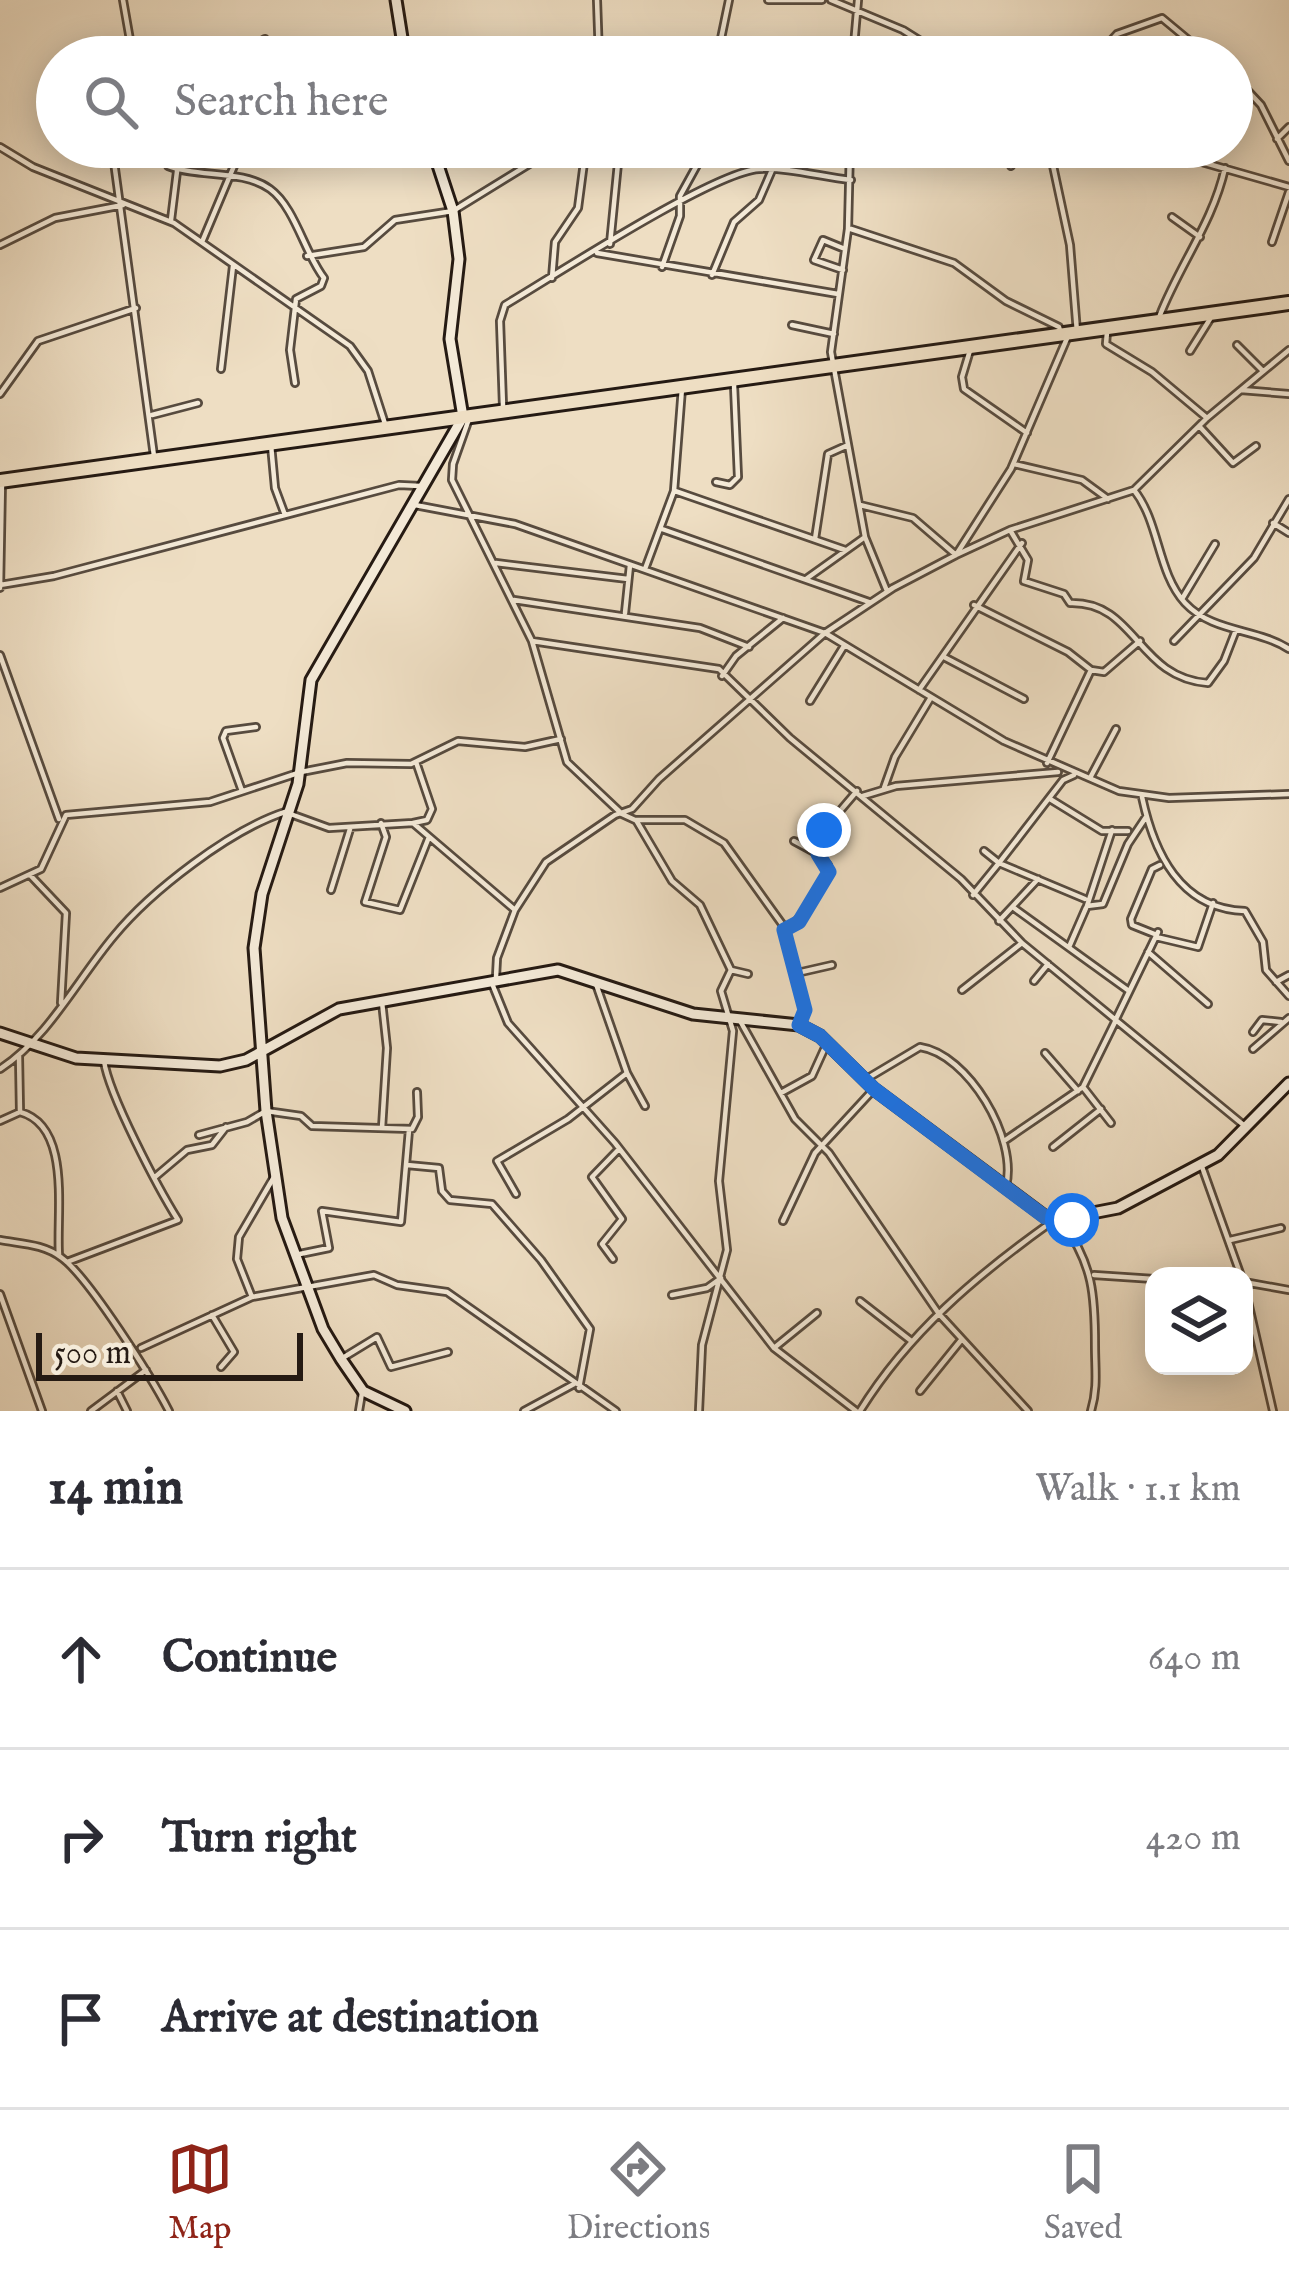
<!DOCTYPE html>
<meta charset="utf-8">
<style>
:root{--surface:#fff;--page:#f7f7f7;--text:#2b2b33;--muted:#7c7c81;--line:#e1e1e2;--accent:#8f2418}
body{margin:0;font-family:"IM FELL English",serif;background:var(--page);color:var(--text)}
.controls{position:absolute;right:36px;bottom:36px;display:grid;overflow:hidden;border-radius:24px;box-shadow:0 6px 30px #0003}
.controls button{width:108px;height:108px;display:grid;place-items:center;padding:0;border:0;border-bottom:3px solid var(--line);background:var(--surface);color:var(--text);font:60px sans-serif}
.scale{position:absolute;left:36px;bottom:30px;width:267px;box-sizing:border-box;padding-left:12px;border:6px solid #251a13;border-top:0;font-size:33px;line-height:42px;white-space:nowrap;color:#251a13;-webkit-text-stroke:9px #f4ead8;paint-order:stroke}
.stop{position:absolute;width:36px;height:36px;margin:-27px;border:9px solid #1a73e8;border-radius:50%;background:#fff}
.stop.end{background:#1a73e8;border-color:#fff;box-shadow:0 3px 12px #0008}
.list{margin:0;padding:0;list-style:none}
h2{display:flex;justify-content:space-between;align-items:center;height:156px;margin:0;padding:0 48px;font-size:51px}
h2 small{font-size:39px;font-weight:400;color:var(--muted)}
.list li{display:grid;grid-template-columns:78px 1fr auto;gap:36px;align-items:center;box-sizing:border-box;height:180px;padding:0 48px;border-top:3px solid var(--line)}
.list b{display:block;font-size:45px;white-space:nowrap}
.list em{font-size:39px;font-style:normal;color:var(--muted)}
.icon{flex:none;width:66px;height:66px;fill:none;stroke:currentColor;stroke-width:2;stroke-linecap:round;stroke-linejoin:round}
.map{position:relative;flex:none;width:1289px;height:1411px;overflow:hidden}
.search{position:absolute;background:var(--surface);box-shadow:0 6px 30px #0003;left:36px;right:36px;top:36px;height:132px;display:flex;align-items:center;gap:30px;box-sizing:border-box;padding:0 42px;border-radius:66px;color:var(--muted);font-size:45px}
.sheet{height:696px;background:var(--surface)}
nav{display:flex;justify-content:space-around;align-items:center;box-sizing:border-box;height:168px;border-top:3px solid var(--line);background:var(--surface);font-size:33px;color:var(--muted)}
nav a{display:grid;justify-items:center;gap:6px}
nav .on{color:var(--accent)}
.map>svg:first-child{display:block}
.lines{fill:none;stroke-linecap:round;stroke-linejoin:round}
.street-casing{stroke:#574b3f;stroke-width:10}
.secondary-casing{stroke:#251a13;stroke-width:15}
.primary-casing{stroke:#251a13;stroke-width:18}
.street{stroke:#f4ead8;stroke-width:4.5}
.secondary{stroke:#f4ead8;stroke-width:9}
.primary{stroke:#eedec3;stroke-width:12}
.route{stroke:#1a73e8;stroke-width:15}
</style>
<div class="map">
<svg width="1289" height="1411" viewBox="0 0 1289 1411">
<rect width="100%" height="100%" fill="#eedec3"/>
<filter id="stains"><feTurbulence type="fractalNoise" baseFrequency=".00167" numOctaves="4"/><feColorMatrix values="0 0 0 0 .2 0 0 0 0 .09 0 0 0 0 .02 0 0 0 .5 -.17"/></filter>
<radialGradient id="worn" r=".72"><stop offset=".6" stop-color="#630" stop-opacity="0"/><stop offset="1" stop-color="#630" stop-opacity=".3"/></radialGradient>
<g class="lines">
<defs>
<path id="street" d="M123,0L133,57
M597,0L599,57
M768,0H822
M831,0L903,30L946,57
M718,53L729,0
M144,57C184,41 231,62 265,39
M853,57L858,0
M1096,57L1117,34L1162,18L1209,57
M1232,74L1261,105L1289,161
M1277,139L1289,127
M0,147L33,167L174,223L350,346L368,371L386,427
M112,147L154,456
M161,147L168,166C199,178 242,169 270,189C295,207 305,254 324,278L321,286L296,299L290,350L295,383
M559,147L582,151
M850,147L848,229L831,352L865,537L887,591
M1049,147L1070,245L1077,332
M1149,147L1289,187
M1011,166L1021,147
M787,170L795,147
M1172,217L1200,237
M171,220L180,147
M851,229L954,263L1006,301L1059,327L1061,334
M202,242L242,147
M1272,242L1289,192
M610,244L619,153L629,149
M0,245L55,218L123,205
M597,253L838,294
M307,256L364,247L395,220L453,211L557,147
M662,267L680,216V196L707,147
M843,270L814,260L823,240L845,249
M712,275L734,222L759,200L772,170
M552,278L555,242L578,208L586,147
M1160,315C1180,264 1213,222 1225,168
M792,325L834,334
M1107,332L1106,344L1152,372L1207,418
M1237,345L1263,371
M971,347L962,377L964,389L1027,433
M1190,351L1210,319
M221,369L233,266
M1241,390L1289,394
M0,394L38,341L136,308
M503,406L500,321L505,305C554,276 713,172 759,169C788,167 822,177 851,180
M152,415L198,403
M470,416L453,464L452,480L532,641L567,762L622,814L635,820H685L724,843L782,924L805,1010L800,1022
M1200,427L1233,463L1256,446
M271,445L275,488L285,515
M1014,464L1082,480L1108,499
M716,482L730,485L738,477L734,385
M1134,490C1160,523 1157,572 1185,603C1213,633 1256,628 1289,649
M675,491L845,550
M415,505L515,524L825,633L1004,741L1119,791L1169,798L1289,794
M860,505L913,518L956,555L1011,469L1068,336
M1273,523L1289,533
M662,529L869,602
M1010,530L1028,560L1024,581L1064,594L1070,603C1136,601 1137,678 1208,683L1224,661L1236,630
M815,539L828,454L848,445
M496,563L628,579
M645,569L674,491L682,388
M806,579L865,537
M0,585L54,576L399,485L420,486
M0,588L2,481
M1182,599L1215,544
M514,600L700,628L749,647
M974,605L1068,652L1091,670L1047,763
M625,613L630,565
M532,641L719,669L790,738L961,879L1022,943L1246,1127
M1174,641L1254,558L1289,499
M0,655L59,819
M944,657L1024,699
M1091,670L1104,672L1140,641
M722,676L736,656L783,618
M919,690L1022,543
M810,701L844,646
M1074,775L1063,780L999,863L1085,899
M1090,778L1116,729
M884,788L895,757L930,699
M242,791L223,738L226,731L256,727
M863,796L896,786L1058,772
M1142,797C1154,853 1180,909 1245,911L1263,942L1266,970L1289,996
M1050,799L1102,831H1128
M636,820L672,881L700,905L731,970
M381,823L386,837L365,902L400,910L429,837
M413,823L427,820L432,809L416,762
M1112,830L1087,906L1103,904L1128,844L1146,817
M794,841L818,854
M31,876L66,913L61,1003
M0,888L41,869L66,815L210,802L301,772L347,763L411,764L458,741L525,747L561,739
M331,890L350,829
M973,895L999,863L984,851
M1014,908L1129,991
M999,921L1038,879
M785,930C801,921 827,883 828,865L818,854L822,832L857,791
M1157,935L1132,925L1131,919L1152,869L1160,865
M1156,937L1198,947L1213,903
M1069,947L1086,908
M1148,952L1208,1004
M731,970L748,974
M797,973L832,965
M496,977L497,958L515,910L546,862L615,815L632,809L659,779L825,633L893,588L956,555L1010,530L1134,490L1207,418L1289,350
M491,981L508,1023L615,1143L774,1348L856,1411
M1034,981L1048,964
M1276,982L1289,975
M596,984L627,1073L645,1106
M962,990L1022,943
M739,1019L795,1119L829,1153L939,1314L1028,1411
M1115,1021L1158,932
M1253,1032L1262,1020L1281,1022
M1253,1049L1289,1018
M1045,1053L1078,1091
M0,1069C49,1037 77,980 114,936C151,891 230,830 285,812L329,828L413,823L515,910
M868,1078L920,1047C968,1054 1018,1138 1006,1186
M1083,1087L1111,1123
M781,1093L812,1076L827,1043
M20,1112C72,1126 56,1213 59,1255
M0,1121L20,1112L19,1056
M382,1128L387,1048L382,1002
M199,1135L247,1122L266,1111L301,1116L312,1126L412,1129L418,1117L417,1092
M1004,1141L1083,1087L1115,1022
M1053,1147L1101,1109
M1201,1164L1241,1276
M407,1165L439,1168L442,1191L450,1200L492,1204L541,1260L590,1329L579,1388
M155,1177L187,1150L212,1145L226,1127
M516,1194L497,1161L568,1119L627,1073
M783,1221L815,1153L874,1089
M1063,1223C1093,1265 1095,1295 1095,1346C1095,1369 1098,1388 1091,1411
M0,1240C22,1244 44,1244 62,1258C89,1278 152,1378 169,1411
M1230,1240L1281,1228
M295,1255L329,1248L322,1211L401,1222L409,1130
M613,1259L602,1244L622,1219L592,1177L619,1149
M67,1262L178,1220C158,1188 109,1095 104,1061
M1094,1275L1154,1279
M1244,1282L1289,1290
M1244,1284L1273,1411
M0,1294L42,1411
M672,1295L707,1288L721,1278
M252,1297L237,1259L239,1237L274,1177
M860,1301L910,1340
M212,1315L234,1352L221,1367
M141,1348L252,1297L374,1275L397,1285L447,1292L616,1411
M774,1348L817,1313
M341,1359L377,1337L391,1367L448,1352
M117,1391L127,1411
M920,1391L962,1339
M91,1411L146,1370
M359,1411L362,1393
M524,1411L574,1384
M699,1411L702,1345L727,1250L719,1181L733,1031L721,991L731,970
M860,1411C909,1332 976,1276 1050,1223"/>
<path id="secondary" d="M396,0L405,57
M0,1033L76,1058L220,1066L246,1060L339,1009L558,970L693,1014L799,1025L820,1036L874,1089L1051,1221L1118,1208L1218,1155L1289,1083
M405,1411L363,1391L341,1359L323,1329L282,1218L266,1111L254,948L262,894L298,784L311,680L463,417L450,339L459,259L453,211L432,147"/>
<path id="primary" d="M0,481L1289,303"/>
</defs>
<use href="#street" class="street-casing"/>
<use href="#secondary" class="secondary-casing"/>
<use href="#primary" class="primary-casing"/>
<use href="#street" class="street"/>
<use href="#secondary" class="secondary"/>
<use href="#primary" class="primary"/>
</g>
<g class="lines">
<path class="route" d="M824,830L818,854L829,872L799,922L784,930L805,1010L799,1025L820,1036L874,1089L1045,1217L1072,1220"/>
</g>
<rect width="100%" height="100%" filter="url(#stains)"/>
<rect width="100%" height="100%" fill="url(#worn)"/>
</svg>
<div class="controls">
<button><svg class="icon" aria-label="layers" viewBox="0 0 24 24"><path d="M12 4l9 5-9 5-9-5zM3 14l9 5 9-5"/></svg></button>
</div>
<div class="scale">500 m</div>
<div class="stop" style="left:1072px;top:1220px"></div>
<div class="stop end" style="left:824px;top:830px"></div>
<div class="search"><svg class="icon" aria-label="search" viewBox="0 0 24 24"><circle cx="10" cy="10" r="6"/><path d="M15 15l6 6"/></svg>Search here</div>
</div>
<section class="sheet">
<h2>14 min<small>Walk · 1.1 km</small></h2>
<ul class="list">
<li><svg class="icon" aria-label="ahead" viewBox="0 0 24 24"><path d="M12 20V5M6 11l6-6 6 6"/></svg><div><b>Continue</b></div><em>640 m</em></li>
<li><svg class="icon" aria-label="right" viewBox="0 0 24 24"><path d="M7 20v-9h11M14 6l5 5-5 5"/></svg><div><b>Turn right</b></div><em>420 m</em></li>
<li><svg class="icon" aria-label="arrive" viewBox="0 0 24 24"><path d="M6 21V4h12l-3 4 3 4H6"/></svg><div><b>Arrive at destination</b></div></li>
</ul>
</section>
<nav>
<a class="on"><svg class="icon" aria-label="map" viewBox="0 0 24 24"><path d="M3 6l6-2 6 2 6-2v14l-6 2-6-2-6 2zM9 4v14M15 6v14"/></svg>Map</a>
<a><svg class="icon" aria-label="directions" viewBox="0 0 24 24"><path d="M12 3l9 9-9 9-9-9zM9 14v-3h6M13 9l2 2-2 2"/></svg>Directions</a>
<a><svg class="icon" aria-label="saved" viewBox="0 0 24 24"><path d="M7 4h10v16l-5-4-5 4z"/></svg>Saved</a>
</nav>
